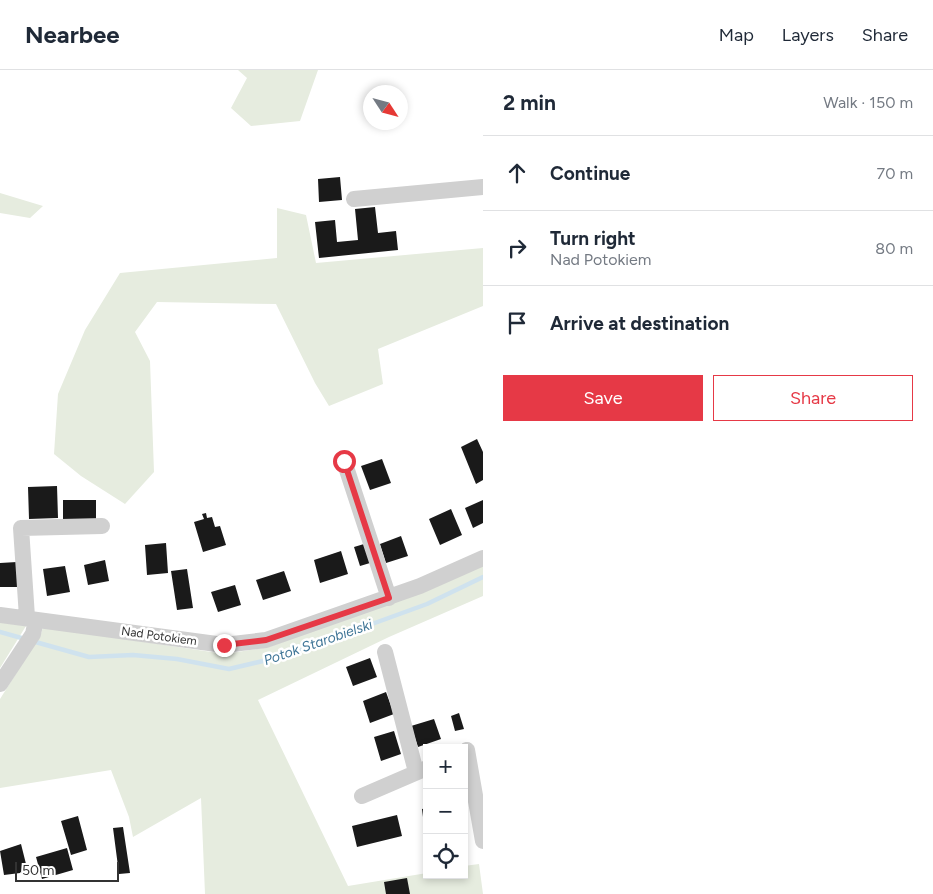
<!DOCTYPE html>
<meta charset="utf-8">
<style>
:root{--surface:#fff;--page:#f2f2f3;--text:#1f2937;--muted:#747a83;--line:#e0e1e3;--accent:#e63946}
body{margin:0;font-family:Figtree,sans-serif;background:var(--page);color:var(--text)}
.controls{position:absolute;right:15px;bottom:15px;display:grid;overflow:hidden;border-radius:0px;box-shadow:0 2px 8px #0003}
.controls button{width:45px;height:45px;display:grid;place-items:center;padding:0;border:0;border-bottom:1px solid var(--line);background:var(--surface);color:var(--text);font:25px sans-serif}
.compass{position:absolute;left:363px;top:15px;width:45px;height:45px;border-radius:50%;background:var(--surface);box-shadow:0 2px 8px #0003;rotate:126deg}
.scale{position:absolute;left:15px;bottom:12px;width:104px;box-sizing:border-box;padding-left:5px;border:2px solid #333;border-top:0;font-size:14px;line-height:18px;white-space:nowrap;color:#333;-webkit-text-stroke:4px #fff;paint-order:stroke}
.stop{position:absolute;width:15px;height:15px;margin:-11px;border:4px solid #e63946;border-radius:50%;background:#fff}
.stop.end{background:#e63946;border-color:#fff;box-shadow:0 1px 5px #0008}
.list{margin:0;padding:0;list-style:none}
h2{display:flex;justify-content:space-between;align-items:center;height:65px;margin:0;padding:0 20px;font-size:21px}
h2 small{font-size:16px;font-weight:400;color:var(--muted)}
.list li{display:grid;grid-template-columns:32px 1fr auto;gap:15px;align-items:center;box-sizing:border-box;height:75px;padding:0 20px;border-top:1px solid var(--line)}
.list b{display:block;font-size:19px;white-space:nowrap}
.list p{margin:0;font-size:16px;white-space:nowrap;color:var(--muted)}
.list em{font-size:16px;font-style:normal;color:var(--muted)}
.actions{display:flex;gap:10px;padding:15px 20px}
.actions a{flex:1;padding:11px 0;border:1px solid var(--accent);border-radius:0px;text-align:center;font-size:18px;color:var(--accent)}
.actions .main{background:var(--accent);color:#fff}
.icon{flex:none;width:28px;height:28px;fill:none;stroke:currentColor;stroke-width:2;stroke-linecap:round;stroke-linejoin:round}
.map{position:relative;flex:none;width:483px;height:824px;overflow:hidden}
header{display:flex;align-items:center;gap:30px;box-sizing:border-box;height:70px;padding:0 25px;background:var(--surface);border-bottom:1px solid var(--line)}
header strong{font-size:24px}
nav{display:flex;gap:28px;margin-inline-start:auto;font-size:18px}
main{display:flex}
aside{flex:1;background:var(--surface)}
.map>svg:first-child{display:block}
.green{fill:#e6ecdf}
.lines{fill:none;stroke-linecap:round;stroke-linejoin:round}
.stream{stroke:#cfe2ee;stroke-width:4.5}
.building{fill:#1a1a1a}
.minor{stroke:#d0d0d0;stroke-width:16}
.route{stroke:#e63946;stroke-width:6}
.labels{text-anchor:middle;stroke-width:5;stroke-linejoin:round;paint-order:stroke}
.street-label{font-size:12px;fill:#333;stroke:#fff}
.water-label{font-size:14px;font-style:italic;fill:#3f7597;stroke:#fff}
</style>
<header>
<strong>Nearbee</strong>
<nav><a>Map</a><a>Layers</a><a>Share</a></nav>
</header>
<main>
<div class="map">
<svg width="483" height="824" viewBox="0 0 483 824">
<rect width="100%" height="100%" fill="#fff"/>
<path class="green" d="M238,0H318L300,51L251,56L231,38L247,8Z
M0,123L43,136L30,148L0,143Z
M277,138L306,145L316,193L483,178V236L378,279L383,314L329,336L315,313L276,234L157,232L135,262L150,291L154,402L125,434L81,406L54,384L58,324L85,260L120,203L277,188Z
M483,495V526L389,567L258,630L348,816L427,803V805H464V796L479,794L483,824H205L201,728L133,767L129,747L111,700L0,718V629L41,564L43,557L225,584L269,577Z
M0,552L26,556L0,598Z"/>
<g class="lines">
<path class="stream" d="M0,562L25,569
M32,571L89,587L133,585L177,589L229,599L284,586L427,534L483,507"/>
</g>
<path class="building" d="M340,107L342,130L319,132L318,109Z
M375,137L378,163L396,161L398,180L319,188L315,152L335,150L337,172L358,170L355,139Z
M477,369L483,382V410L476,414L461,377Z
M382,389L391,413L370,420L361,396Z
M57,416L58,448L29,449L28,417Z
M63,430H96V452H63Z
M483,430V453L473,458L465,438Z
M451,439L462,465L440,475L429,449Z
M206,443L207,448L212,447L215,457L220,456L226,475L203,482L194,452L204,449L202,444Z
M401,466L408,486L386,493L380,474Z
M166,473L168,503L147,505L145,475Z
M364,474L370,493L360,496L354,477Z
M341,481L348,504L320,513L314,490Z
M105,490L109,511L88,515L84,495Z
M17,492L18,517H0V493Z
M65,496L70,522L47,526L43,499Z
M187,499L193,538L177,540L171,501Z
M284,501L291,521L263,530L256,510Z
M235,515L241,535L218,542L211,522Z
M370,588L377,607L353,616L346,597Z
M386,622L394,644L370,653L363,631Z
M459,643L464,659L455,661L451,646Z
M434,649L441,669L418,677L411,656Z
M394,661L401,684L381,691L374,667Z
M427,738V763H425L422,739Z
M397,745L402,766L357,777L352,756Z
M78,746L87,780L71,785L61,751Z
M123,757L130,803L119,804L113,758Z
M21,774L28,802L4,805L0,781Z
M67,778L73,800L42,809L36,787Z
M407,808L410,824H386L384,812Z"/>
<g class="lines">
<path class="minor" d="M354,129L483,117
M344,391L389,528
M0,545L224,575L266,570L420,516L483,488
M27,547L21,458L102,456
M385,582L416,702
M0,614L33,564L36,550
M467,680L483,771
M362,726L427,698"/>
</g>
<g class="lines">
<path class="route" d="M224,575L266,570L389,528L344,391"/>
</g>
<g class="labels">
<g class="street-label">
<text transform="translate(159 566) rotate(8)" y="4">Nad Potokiem</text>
</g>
<g class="water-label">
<text transform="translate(318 572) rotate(-19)" y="5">Potok Starobielski</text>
</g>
</g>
</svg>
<div class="controls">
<button>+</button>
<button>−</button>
<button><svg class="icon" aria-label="locate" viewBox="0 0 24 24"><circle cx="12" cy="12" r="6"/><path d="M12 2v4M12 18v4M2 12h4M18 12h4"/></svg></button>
</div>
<svg class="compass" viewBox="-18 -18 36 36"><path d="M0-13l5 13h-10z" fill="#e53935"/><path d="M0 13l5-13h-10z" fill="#747a83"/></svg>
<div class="scale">50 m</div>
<div class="stop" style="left:344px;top:391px"></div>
<div class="stop end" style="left:224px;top:575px"></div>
</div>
<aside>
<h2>2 min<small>Walk · 150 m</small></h2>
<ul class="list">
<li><svg class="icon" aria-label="ahead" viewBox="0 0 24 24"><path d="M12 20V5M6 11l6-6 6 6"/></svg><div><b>Continue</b></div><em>70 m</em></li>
<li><svg class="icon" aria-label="right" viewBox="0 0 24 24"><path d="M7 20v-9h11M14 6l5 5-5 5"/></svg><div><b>Turn right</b><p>Nad Potokiem</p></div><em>80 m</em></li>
<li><svg class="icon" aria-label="arrive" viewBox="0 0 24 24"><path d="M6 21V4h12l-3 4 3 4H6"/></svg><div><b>Arrive at destination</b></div></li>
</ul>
<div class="actions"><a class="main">Save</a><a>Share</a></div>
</aside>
</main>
